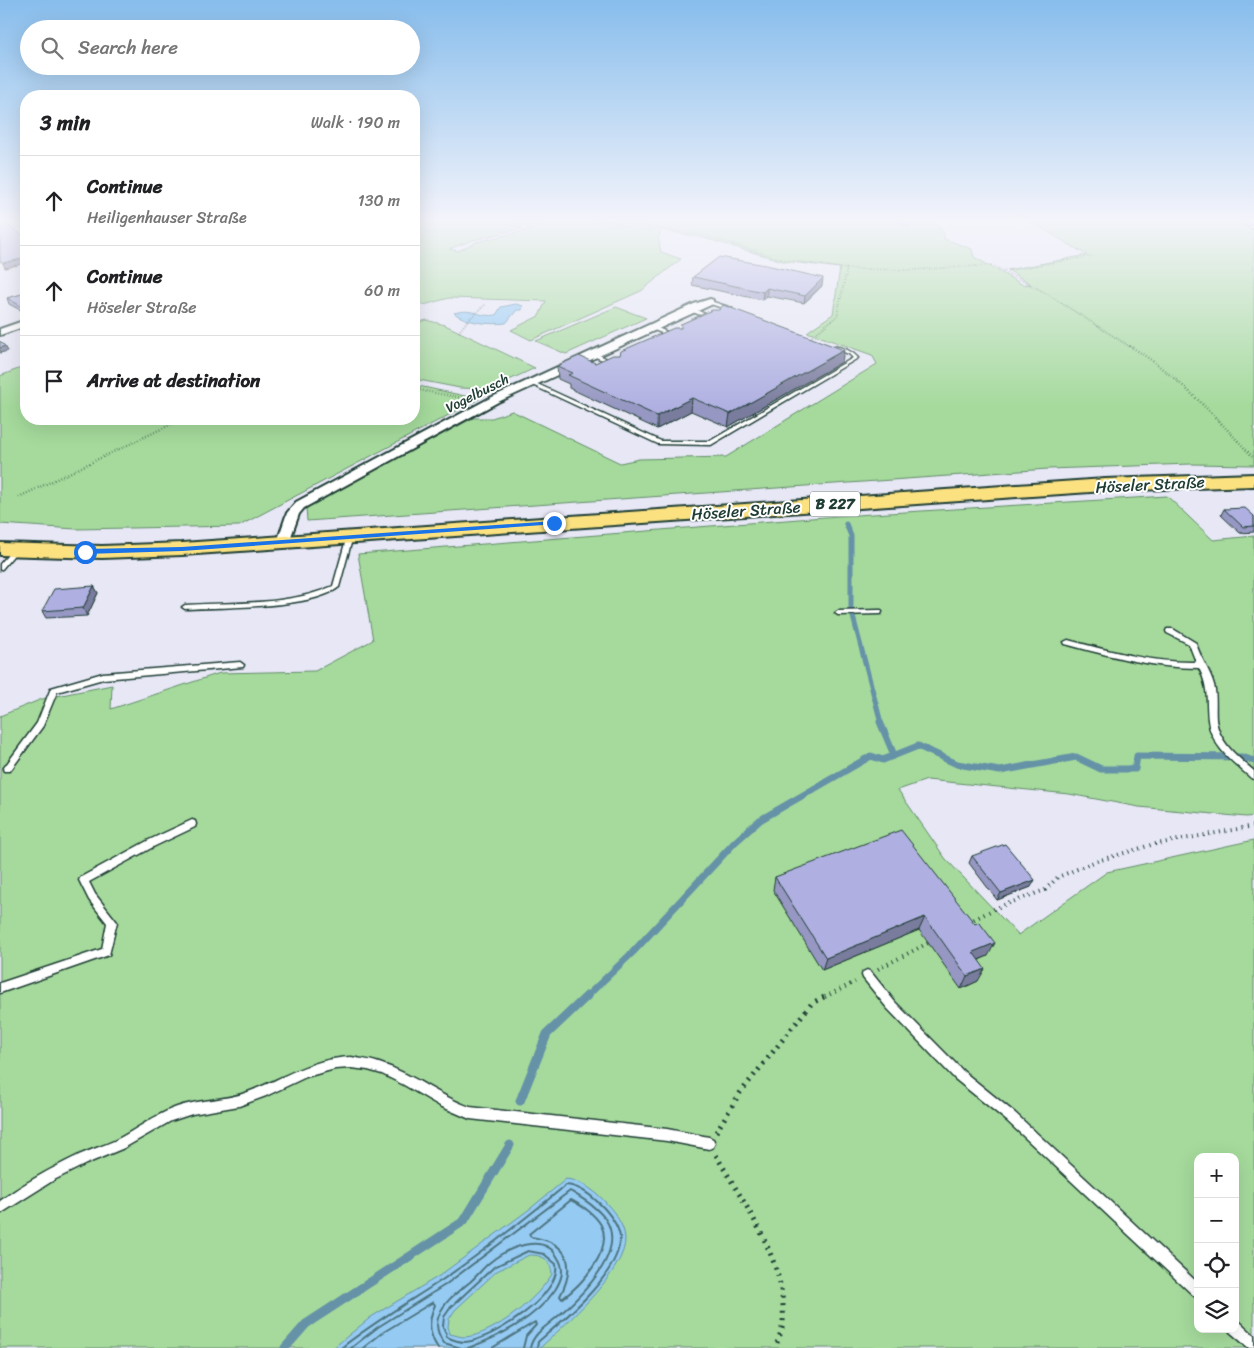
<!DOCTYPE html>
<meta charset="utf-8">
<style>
:root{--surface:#fff;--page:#f6f6f6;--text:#202124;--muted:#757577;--line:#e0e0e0}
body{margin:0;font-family:Sriracha,sans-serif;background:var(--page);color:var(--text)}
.controls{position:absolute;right:15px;bottom:15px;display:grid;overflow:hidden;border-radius:10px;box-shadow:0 5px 20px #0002}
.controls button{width:45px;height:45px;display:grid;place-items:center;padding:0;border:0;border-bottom:1px solid var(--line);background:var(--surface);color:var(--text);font:25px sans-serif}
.stop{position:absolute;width:15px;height:15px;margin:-11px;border:4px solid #1a73e8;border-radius:50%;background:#fff}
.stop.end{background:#1a73e8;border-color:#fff;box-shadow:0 1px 5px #0008}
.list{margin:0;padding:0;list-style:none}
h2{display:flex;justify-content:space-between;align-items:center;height:65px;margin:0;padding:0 20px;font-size:21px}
h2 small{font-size:16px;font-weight:400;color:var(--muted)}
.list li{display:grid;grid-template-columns:32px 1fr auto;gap:15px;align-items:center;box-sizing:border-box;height:90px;padding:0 20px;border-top:1px solid var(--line)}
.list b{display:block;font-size:19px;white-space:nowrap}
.list p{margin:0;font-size:16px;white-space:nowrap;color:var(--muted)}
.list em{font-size:16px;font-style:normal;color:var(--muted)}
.icon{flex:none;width:28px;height:28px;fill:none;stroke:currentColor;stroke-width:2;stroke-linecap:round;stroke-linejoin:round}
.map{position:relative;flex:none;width:1254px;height:1348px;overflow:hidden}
.search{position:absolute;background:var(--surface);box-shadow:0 5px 20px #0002;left:20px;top:20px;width:400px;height:55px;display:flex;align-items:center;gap:12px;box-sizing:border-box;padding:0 18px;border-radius:28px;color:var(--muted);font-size:19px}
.panel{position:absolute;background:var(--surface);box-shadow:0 5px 20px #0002;left:20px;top:90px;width:400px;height:335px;border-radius:20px}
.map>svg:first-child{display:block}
.green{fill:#a5da9c;stroke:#628c68;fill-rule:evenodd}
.water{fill:#95caf3;stroke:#6692a7;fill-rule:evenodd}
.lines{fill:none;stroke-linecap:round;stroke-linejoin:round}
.shore{stroke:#4e7580;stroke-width:2}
.stream-far3{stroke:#6692a7;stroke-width:3}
.stream-far2{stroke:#6692a7;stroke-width:5}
.stream-far1{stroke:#6692a7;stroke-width:7}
.stream{stroke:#6692a7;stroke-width:9}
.service-casing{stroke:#1f3d34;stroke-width:3}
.minor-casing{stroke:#1f3d34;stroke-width:4}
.primary-casing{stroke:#1f3d34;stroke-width:4}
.path-far3{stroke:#1f3d34;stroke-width:2;stroke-dasharray:0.5 2;stroke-linecap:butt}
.path-far2{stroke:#1f3d34;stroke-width:2.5;stroke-dasharray:0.5 2.5;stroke-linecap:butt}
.path-far1{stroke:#1f3d34;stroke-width:4;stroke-dasharray:1 4.5;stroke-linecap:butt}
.path{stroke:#1f3d34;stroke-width:5;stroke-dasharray:2 5.5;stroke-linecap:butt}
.service{fill:#fff;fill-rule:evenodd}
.minor{fill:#fff;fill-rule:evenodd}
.primary{fill:#fbe180;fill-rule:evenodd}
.wall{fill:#9697c2;stroke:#1f3d34}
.shaded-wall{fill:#7a7b9e;stroke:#1f3d34}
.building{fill:#afb0e1;stroke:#1f3d34}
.route{fill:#1a73e8}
.labels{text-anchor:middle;stroke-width:4;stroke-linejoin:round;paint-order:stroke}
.far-street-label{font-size:14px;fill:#1f3d34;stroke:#fff}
.shield{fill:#fff;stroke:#627771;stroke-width:1}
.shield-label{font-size:15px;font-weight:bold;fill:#1f3d34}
.street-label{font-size:16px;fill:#1f3d34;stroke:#fff}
</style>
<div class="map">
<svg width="1254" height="1348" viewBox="0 0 1254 1348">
<rect width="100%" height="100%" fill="#e7e7f6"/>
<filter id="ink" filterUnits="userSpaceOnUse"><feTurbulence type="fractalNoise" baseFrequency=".02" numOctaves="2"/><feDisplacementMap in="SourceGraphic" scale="10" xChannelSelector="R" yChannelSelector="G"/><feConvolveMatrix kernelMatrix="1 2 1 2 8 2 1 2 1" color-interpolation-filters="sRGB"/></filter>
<g filter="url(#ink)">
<path class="green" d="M414,220H494L523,228L473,240L449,249L458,251L477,242L532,229L504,220H933L944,233V239L972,249L974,257L1023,285L1031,284L1008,270L1087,255L1028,220H1234L1254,230V465L1191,464L1048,469L307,521L306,507L473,418H492L512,411L620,463L639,459L726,457L877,364L872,355L807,332L833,314L840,268L783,261L704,238L661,230L658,238L661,252L681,259L641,291L531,340L511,330L539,316L546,301L449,298L424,305L414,299Z
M616,307L646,318L566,354L536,341Z
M426,320L445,325L535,368L490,389L460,388L414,379V324Z
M26,366V419H414V385L479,399L239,526L76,529L0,524V376Z
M1167,496L1213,540L1254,536V816L1246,817L1139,807L1069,794L927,780L898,790L945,858L1018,935L1107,872L1254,840V1348H0V716L42,699L112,685L111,709L220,673L315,671L373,640L358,554L824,517ZM1198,1157H1235V1329H1198Z"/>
<path class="water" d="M516,304L523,306L522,310H517L506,323C490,325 467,323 454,313C473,307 479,318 496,315L501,307Z
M566,1179C581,1180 598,1193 607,1204C615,1213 624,1225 625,1238C627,1271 563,1326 540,1348H333L371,1317L439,1276L531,1208ZM529,1255C543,1255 550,1259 552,1274C538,1298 494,1335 465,1337C460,1337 455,1335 450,1334L448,1327L449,1319L455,1310L497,1271Z"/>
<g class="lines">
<path class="shore" d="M571,1200C582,1206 594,1213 601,1225C614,1250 581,1285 562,1299L560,1296C577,1264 568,1242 531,1237L529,1234Z
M528,1251L544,1254L556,1264C562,1295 492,1340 465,1342C459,1342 453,1340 447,1337L443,1326L444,1317L451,1307L494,1267Z
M341,1348C374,1322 407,1303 442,1280C485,1251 526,1218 566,1185C581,1186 594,1198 604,1208C611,1216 620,1227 620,1239C618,1276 564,1319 538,1342L537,1348
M351,1348L378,1327L445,1285L570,1191C583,1199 597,1207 606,1220C627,1253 580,1297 557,1317C547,1326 533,1333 530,1348
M363,1348L382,1333L433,1302L435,1305C428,1320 428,1334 438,1348
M461,1348L444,1343C438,1335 435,1325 439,1315C445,1300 459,1291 470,1282C477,1276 482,1269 489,1263C507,1248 544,1231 558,1258C565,1269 562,1279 555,1290C536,1318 499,1337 468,1348
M492,1348L535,1322L536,1325L526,1336L523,1348"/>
<path class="stream-far3" d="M899,220L909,227"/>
<path class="stream-far2" d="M846,524L851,536V609L881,723"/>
<path class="stream-far1" d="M880,722L894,755
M586,997L633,952L735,842L760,820L871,756L883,760L918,746L957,764L1000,771L1076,757L1101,769H1135L1137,756L1242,757L1254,761"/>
<path class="stream" d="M520,1101L547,1034L588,995
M285,1348L306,1324L464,1221L510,1145"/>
<defs>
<path id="service" d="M1235,220H1239L1254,227V229Z
M710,301L732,308V309L728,310L708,303V302Z
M688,308H692L714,318L710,319L688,310Z
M649,326H653L676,336L672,337L649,328Z
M833,346C843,347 852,351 858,358L711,445L658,444L528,383L533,382L661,441H710L853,358L849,354L833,348Z
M591,353H595L616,363L612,364L591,355Z
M350,534L353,536L339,587C313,609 221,607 185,609L182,607L185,605C233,602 289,606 333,586L347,536Z
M15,548L18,550L2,569L0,570V564L13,549Z
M879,610H881L882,612L881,614L838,615L835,613L838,611Z
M1167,629H1173L1196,643C1200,658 1210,670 1214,685C1217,697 1215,708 1216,720C1219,743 1238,757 1254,771V779L1251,778C1233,762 1211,746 1208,720C1206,699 1209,688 1199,668C1153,668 1110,656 1065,644L1064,642L1068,640C1110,651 1152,663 1196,662L1189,644L1167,633L1166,631Z
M240,662L244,665L243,667L103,679L57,692L43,726L10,771H4L3,769L37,723L51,688L103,673Z
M192,820L195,821L196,824L195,827L155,846L89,882L95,894L117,922L109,955L0,993V983L102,949L107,923L89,900L79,880L81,877L149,840Z
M867,970L871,972L895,1002L963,1071L1015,1113L1198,1283V1298L1194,1296L1007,1121L955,1079L887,1008L863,978L862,975L863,972Z
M351,1057C362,1059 372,1060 382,1064C413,1074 439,1096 470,1107L667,1129L709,1137L713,1139L715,1143L713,1147L709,1149L667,1141L470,1119L440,1106L404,1085L382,1074L368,1070L351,1068L335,1069L306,1077L266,1096L239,1106L192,1114L171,1121L124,1148L86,1164L54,1180L0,1214V1201C24,1183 52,1168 79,1155C90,1150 103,1146 114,1141C136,1130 154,1115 177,1107C200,1099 225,1101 248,1092C285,1078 309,1059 351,1057Z
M1235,1321L1240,1322L1254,1335V1348H1249L1230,1332L1229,1329H1235Z"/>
<path id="minor" d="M710,299L713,300V304L498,402L304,508L299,514L288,545L283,546L277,542L287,513L296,502L490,398L694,304Z
M26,320V326L0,335V329Z"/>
<path id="primary" d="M1254,474V486L1105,491L182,555L102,558L0,555V543L102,546L182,543L1105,479Z"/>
</defs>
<use href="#service" class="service-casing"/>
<use href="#minor" class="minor-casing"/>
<use href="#primary" class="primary-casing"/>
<path class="path-far3" d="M501,220L534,226L574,220
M573,220L595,221L656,231
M601,220L703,235L782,259L847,269
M1003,271L1093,256
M459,332L467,321L486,304
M810,338L837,316L847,269L912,270L992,265L1044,292L1132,348"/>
<path class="path-far2" d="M1130,346C1180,377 1214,416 1254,458
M414,389L468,399
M19,497L182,419"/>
<path class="path-far1" d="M969,922L996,908L1045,890L1058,877L1094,862L1151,845L1254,826
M878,969L930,942
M825,997L855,982"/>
<path class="path" d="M716,1132L740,1093L812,1003L828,995
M716,1155C745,1206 787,1261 783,1322C782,1331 778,1340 775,1348"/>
<use href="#service" class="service"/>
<use href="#minor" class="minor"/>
<use href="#primary" class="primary"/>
</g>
<path class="wall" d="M693,277L822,286L804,303L767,296L762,300L692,285Z
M26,293V313L9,304L7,298Z
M620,355L842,362L728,427L691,411L657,429L569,388V384L558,379L557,366L595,363Z
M1224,509L1254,516V532L1240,533L1221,515Z
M94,586L98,593L87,616L46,618L42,611Z
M972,856L1031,887L997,900L969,863Z
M775,877L975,924L988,956L979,960L978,981L961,989L919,930L822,970L773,890Z"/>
<path class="shaded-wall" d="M26,258V263L5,268L3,263Z
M823,278L822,286L804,303L805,296Z
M767,288V296L762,300L763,292Z
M5,346L8,351L0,353V348Z
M844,350L842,362L728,427L730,414Z
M692,398L691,411L657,429V416Z
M94,586L98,593L87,616L83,608Z
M1035,880L1031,887L997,900L1001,893Z
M925,917L919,930L822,970L826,958Z
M995,943L988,956L966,965L973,952Z
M985,969L978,981L961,989L967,976Z"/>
<path class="building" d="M0,220H1L23,236L26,235V258L3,263L0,261Z
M719,257L766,265L823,278L805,296L767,288L763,292L693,277Z
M26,293V309L7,298Z
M723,305L844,350L730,414L692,398L657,416L568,375L573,373L557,366L579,356L595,363L613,355H620L621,351L674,328H681V324L712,310H719Z
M0,341L5,346L0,348Z
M1245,508L1254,516V526L1243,527L1224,509Z
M94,586L83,608L42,611L54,589Z
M901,830L975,924L979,922L995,943L973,952L985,969L967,976L925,917L826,958L775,877Z
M1005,844L1035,880L1001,893L972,856Z"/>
</g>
<linearGradient id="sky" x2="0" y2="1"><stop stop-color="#87bdec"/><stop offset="0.54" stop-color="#f4f4fb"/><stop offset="1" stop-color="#f4f4fb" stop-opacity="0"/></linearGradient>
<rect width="1254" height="408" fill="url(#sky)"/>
<path class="route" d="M554,521L557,524L182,551L85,554L81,552L85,549L182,547Z"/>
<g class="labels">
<g class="far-street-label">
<text transform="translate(477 393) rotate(-27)" y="5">Vogelbusch</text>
</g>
<rect class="shield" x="810" y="491.5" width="50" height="25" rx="4"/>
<g class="shield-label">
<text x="835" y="509">B 227</text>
</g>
<g class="street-label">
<text transform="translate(1150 484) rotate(-3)" y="6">Höseler Straße</text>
<text transform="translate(746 510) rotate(-4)" y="6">Höseler Straße</text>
</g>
</g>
</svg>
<div class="controls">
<button>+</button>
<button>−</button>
<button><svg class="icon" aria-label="locate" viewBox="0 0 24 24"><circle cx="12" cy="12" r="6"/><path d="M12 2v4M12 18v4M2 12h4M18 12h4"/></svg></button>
<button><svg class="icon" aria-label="layers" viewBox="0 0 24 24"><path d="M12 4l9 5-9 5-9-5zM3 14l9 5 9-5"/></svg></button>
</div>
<div class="stop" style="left:85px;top:552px"></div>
<div class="stop end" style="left:554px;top:523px"></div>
<div class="search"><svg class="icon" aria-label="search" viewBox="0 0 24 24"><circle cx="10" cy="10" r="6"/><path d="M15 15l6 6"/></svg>Search here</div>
<section class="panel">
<h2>3 min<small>Walk · 190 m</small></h2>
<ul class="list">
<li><svg class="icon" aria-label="ahead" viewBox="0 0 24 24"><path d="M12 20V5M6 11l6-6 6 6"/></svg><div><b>Continue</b><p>Heiligenhauser Straße</p></div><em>130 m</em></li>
<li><svg class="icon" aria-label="ahead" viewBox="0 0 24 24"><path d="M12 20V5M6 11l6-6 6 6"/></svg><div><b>Continue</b><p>Höseler Straße</p></div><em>60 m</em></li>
<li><svg class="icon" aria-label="arrive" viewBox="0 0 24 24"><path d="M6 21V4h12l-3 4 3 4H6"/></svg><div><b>Arrive at destination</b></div></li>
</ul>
</section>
</div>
